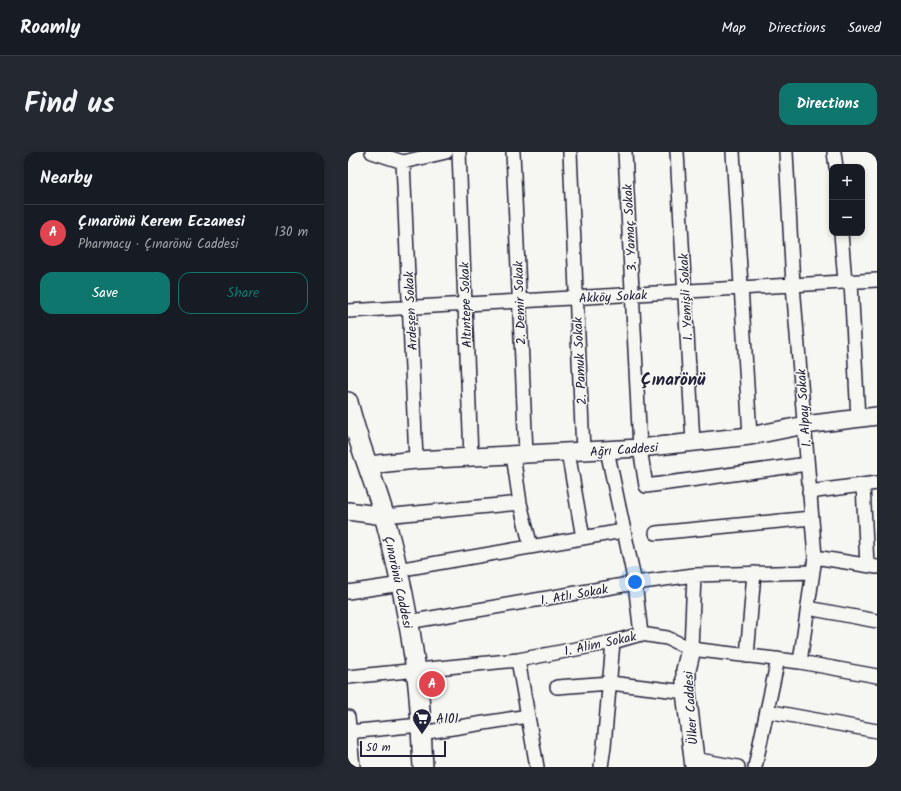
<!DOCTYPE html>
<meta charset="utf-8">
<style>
:root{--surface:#171b24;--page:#242831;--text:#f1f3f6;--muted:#9ea1a6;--line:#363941;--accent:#0f766e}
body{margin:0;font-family:Kalam,sans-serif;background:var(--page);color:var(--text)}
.controls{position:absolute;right:12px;top:12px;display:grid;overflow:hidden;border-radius:8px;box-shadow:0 2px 6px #0003}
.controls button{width:36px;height:36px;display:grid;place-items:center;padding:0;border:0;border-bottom:1px solid var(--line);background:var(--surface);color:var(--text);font:20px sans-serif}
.scale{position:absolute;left:12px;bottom:10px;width:86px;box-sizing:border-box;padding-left:4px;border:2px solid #22223b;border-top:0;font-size:11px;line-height:14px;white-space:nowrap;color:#22223b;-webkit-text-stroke:3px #f6f6f2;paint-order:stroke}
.you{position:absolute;left:287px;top:430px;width:14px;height:14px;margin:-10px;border:3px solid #fff;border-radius:50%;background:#1a73e8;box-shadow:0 0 0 6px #1a73e833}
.badge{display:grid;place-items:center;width:26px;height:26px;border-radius:50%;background:var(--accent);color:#fff;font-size:13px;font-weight:700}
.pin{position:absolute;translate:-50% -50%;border:2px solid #fff;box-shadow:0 1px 4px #0006}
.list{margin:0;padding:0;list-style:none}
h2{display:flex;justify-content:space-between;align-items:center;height:52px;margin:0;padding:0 16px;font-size:17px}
h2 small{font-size:13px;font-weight:400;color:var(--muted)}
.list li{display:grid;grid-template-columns:26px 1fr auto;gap:12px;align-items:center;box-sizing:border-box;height:56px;padding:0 16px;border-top:1px solid var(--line)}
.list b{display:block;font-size:15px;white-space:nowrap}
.list p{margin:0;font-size:13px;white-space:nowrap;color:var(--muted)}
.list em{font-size:13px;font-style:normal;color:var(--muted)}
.actions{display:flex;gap:8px;padding:12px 16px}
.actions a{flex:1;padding:9px 0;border:1px solid var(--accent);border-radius:12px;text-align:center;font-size:14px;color:var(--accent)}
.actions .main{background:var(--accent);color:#fff}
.map{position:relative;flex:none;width:529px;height:615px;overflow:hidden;border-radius:12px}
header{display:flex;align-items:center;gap:24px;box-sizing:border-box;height:56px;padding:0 20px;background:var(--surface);border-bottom:1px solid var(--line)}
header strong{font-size:19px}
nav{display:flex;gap:22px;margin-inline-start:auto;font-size:14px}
.intro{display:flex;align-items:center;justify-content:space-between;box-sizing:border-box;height:96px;padding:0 24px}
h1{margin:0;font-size:28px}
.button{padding:10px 18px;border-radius:12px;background:var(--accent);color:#fff;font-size:14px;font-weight:700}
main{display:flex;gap:24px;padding:0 24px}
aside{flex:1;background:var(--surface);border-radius:12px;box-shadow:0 2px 6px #0003}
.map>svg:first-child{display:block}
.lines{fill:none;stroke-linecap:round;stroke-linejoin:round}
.minor-casing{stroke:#22223b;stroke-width:16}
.tertiary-casing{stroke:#22223b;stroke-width:20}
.secondary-casing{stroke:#22223b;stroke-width:22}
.minor{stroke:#f6f6f2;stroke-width:13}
.tertiary{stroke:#f6f6f2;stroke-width:17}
.secondary{stroke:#f6f6f2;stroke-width:19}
.labels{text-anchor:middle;stroke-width:3;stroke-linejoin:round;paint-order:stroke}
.street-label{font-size:13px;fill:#22223b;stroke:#f6f6f2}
.poi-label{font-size:13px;fill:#22223b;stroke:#f6f6f2;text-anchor:start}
.district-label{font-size:17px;font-weight:bold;fill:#22223b;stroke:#f6f6f2}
</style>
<header>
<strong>Roamly</strong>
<nav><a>Map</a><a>Directions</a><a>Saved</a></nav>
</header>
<div class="intro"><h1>Find us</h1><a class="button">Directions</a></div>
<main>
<aside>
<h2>Nearby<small></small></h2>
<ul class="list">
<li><span class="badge" style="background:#e0444e">A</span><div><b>Çınarönü Kerem Eczanesi</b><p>Pharmacy · Çınarönü Caddesi</p></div><em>130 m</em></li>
</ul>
<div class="actions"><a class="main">Save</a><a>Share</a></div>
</aside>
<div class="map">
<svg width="529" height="615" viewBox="0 0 529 615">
<rect width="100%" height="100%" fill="#f6f6f2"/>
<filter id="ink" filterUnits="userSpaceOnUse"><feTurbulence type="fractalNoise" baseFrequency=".025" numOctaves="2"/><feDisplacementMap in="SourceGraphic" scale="8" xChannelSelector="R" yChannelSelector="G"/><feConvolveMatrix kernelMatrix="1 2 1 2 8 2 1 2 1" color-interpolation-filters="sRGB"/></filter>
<g filter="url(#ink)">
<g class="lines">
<defs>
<path id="minor" d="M24,0L55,10L98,0
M111,0L123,305
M165,0L178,302
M222,0L235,299
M277,0L292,296L298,334L459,312
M329,0L345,291
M385,0L402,284
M438,0L445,133L467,405L452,510
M486,0L488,15
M55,10L68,308
M493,81L497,130
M503,130L510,267
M0,159L529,128
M259,298L287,431L293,482
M220,300L235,386
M165,303L172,351L183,395
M515,333L519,413
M461,340L529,331
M36,364L172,351
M308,381L463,366
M467,405L529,415
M49,418L275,379
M0,440L53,432
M460,456L529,469
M60,470L287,431L346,423L465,420
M343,497L346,423
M399,504L406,421
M170,508L189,615
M0,525L170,508L265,490L293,482L319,486L343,497L452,510L529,524
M209,535L262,531L338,540
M419,559L529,579
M0,565L5,615
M0,580L72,573
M73,581L180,564
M346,607L390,615
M253,615L256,594L265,490
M407,615L430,507"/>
<path id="tertiary" d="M20,313L68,308L292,296L402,284L457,273L529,264
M0,359L36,364"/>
<path id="secondary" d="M0,250C9,289 25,325 36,363C50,414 61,466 68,518C73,550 73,583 75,615
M343,497L338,518V540L347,615"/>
</defs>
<use href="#minor" class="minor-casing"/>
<use href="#tertiary" class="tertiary-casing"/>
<use href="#secondary" class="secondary-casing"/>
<use href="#minor" class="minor"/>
<use href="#tertiary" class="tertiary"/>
<use href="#secondary" class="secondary"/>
</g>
</g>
<defs>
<symbol id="supermarket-pin" viewBox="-11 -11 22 30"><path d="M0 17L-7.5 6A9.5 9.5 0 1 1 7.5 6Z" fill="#22223b" stroke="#f6f6f2"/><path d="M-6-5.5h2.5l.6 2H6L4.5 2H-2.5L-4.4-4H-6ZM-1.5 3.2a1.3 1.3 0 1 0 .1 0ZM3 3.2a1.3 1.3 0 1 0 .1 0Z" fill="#fff"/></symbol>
</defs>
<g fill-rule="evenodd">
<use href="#supermarket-pin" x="63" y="555" width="22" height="30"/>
</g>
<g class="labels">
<g class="street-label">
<text transform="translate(281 76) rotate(-93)" y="5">3. Yamaç Sokak</text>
<text transform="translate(265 144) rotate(-3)" y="5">Akköy Sokak</text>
<text transform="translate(337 145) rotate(-93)" y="5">1. Yemişli Sokak</text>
<text transform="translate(171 151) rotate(-92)" y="5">2. Demir Sokak</text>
<text transform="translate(117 153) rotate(-92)" y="5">Altıntepe Sokak</text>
<text transform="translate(62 159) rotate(-93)" y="5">Ardeşen Sokak</text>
<text transform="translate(231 209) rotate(-93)" y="5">2. Pamuk Sokak</text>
<text transform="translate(455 256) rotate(-94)" y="5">1. Alpay Sokak</text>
<text transform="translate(276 297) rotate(-4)" y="5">Ağrı Caddesi</text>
<text transform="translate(51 430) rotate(78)" y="5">Çınarönü Caddesi</text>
<text transform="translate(226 442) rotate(-10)" y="5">1. Atlı Sokak</text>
<text transform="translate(252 491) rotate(-12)" y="5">1. Alim Sokak</text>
<text transform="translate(342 556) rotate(-94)" y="5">Ülker Caddesi</text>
</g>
<g class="poi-label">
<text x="88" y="571">A101</text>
</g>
<g class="district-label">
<text x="325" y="233">Çınarönü</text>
</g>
</g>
</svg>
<div class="controls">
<button>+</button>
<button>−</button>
</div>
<div class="scale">50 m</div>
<div class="you"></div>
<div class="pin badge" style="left:84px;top:532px;background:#e0444e">A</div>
</div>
</main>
